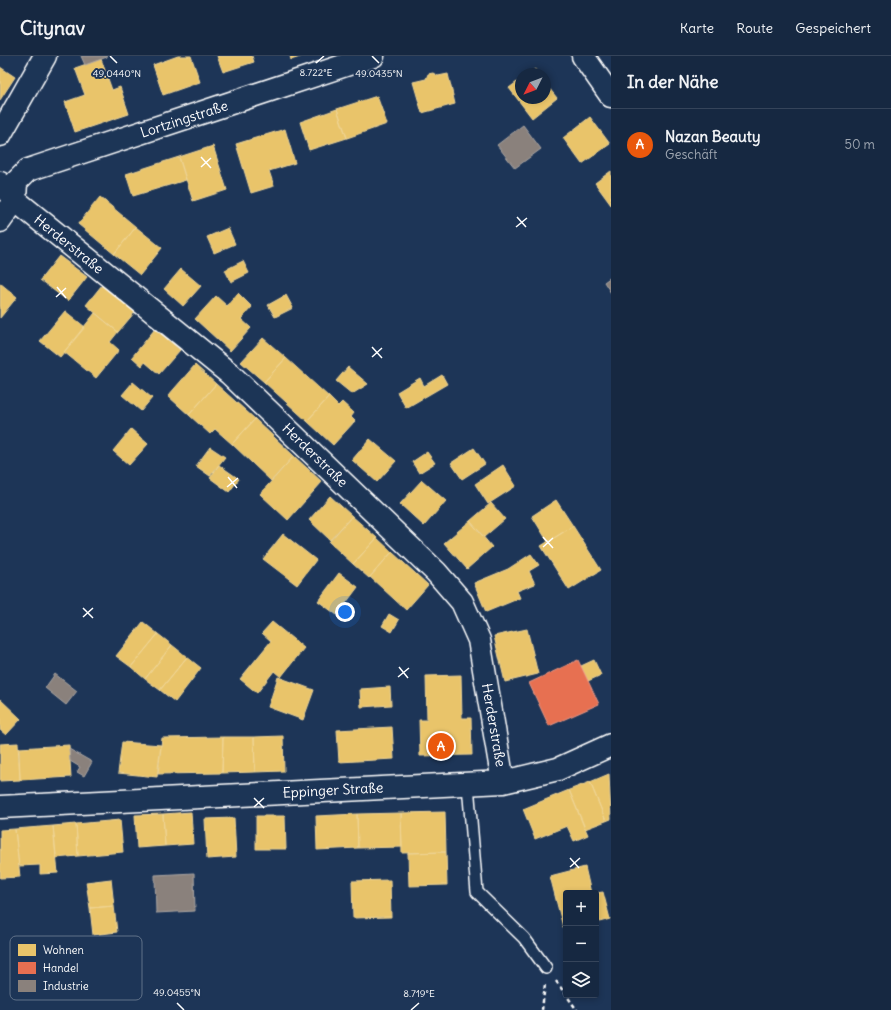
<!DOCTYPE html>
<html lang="de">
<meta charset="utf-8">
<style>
:root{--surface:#162841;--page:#1f3048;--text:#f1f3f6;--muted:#9ea6b1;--line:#35445a;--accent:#ea580c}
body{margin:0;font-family:Delius,sans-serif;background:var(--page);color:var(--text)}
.controls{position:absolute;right:12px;bottom:12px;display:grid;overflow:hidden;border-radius:4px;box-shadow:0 2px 6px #0003}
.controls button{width:36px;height:36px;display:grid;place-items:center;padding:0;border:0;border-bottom:1px solid var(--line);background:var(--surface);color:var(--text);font:20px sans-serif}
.compass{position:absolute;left:515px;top:12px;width:36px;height:36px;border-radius:50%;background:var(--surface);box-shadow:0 2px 6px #0003;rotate:228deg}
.you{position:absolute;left:345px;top:556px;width:14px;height:14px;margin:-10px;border:3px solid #fff;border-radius:50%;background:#1a73e8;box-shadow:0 0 0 6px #1a73e833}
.badge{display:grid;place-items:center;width:26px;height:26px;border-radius:50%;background:var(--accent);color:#fff;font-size:13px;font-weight:700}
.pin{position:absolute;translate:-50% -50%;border:2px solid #fff;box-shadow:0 1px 4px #0006}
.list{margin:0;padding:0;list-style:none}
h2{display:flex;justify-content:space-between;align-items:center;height:52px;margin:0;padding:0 16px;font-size:17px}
h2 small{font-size:13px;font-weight:400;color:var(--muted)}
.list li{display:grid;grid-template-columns:26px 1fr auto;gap:12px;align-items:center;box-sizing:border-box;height:72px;padding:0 16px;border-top:1px solid var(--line)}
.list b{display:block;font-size:15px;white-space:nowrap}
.list p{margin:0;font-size:13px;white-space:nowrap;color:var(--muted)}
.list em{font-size:13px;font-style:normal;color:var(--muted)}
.icon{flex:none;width:22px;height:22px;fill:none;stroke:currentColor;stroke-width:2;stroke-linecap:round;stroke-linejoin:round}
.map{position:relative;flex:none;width:611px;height:954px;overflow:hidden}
header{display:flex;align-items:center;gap:24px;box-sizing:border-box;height:56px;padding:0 20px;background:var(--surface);border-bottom:1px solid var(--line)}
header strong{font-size:19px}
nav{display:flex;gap:22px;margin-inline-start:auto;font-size:14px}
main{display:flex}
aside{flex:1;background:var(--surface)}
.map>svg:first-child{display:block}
.homes{fill:#e9c46a;stroke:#f0d697}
.shops{fill:#e76f51;stroke:#ee9a85}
.industry{fill:#8a817c;stroke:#ada7a3}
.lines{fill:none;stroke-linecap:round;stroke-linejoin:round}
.service-casing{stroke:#fff;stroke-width:14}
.minor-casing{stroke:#fff;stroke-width:25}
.path{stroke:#fff;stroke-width:2.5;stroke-dasharray:4 3;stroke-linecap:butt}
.service{stroke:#1d3557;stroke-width:11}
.minor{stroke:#1d3557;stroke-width:22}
.ticks{fill:none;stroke:#fff;stroke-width:1.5}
.labels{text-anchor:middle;stroke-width:4;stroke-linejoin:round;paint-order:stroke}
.street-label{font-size:14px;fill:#fff;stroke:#1d3557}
.key{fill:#1d3557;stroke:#617289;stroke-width:1}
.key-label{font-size:11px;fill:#fff}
.ticks-label{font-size:10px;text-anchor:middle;fill:#fff;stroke:#1d3557;stroke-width:4;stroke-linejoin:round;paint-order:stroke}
</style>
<header>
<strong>Citynav</strong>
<nav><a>Karte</a><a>Route</a><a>Gespeichert</a></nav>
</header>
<main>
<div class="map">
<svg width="611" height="954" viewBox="0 0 611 954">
<rect width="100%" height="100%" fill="#1d3557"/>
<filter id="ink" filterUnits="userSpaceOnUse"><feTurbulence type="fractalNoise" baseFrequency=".025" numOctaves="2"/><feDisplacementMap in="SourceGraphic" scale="8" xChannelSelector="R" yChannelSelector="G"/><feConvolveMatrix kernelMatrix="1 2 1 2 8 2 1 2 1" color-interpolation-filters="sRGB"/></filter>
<g filter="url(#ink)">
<path class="homes" d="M178,0H191L200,26L163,39L153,9Z
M217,0H252L254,6L223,16Z
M290,0H303L291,4Z
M101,3L112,34L120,31L129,58L75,76L65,46L85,39L75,12Z
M0,11L15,21L0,44Z
M535,13L538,18H528Z
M433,17L438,20L448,18L455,48L422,57L413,26L426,23L428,18Z
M521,23V42H545V27L557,42L532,62L509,32Z
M377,40L387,68L347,82L337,53Z
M337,53L347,82L309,94L300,66Z
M590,61L610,88L582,108L563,82Z
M285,73L295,107L269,115L274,130L251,137L236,88Z
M213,90L227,134L193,145L179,101Z
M179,101L186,124L133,140L126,118Z
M611,115V149L595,127Z
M100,141L136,171L114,198L78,168Z
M136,171L162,192L140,219L114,198Z
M228,172L235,188L214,197L207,181Z
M59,200L87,221L68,245L40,224Z
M243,205L249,217L231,226L225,214Z
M181,213L201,230L183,250L164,233Z
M0,227L17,241L0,262Z
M102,229L135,256L118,276L86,249Z
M238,237L252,251L241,263L251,272L230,295L195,263L216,240L227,250Z
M286,239L293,252L275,261L268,249Z
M65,255L85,271L60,301L40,285Z
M95,257L118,276L110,286L119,294L96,322L64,296Z
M155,273L180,294L159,318L145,306L142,310L132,301Z
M263,282L286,302L264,326L241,306Z
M286,302L329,341L307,365L264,326Z
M195,309L216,328L189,359L168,340Z
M348,311L368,328L352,338L336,325Z
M442,319L447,328L406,352L397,336L420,322L424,330Z
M133,326L152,342L141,355L122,339Z
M216,328L255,363L232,388L215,373L210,378L189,359Z
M329,341L338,350L342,346L354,357L351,361L355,365L333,389L307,365Z
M255,363L294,400L271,425L232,388Z
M131,373L148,388L129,409L113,395Z
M370,383L396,405L377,426L352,404Z
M210,391L225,401L210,420L196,410Z
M474,392L485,408L462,423L451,407Z
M427,396L435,407L419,417L412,406Z
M294,400L322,426L288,464L260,438Z
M219,409L239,423L229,436L210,422Z
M503,409L516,430L488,448L475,428Z
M422,424L446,445L424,470L400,448Z
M330,440L352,460L330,484L309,464Z
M556,444L573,470L548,486L532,460Z
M491,447L505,463L484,481L470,465Z
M352,460L377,482L353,508L329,486Z
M470,465L492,491L467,513L444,487Z
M573,470L601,514L569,534L541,490Z
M283,478L316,504L297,529L263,503Z
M377,482L392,496L369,522L353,508Z
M392,496L428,529L406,554L370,521Z
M531,498L539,509L529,515L535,528L517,535L520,542L486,556L474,527L508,513Z
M339,517L358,531L337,559L318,545Z
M389,558L399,564L392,576L382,570Z
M143,566L158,578L131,611L116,600Z
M272,566L304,592L281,621L274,615L257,637L240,623L271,585L262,577Z
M527,573L538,618L505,626L494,580Z
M158,578L172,589L145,623L131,611Z
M172,589L187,601L160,634L145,623Z
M187,601L201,612L175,646L160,634Z
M594,604L601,619L588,625L581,610Z
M461,619L462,662H471L472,699L420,700L419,664H427L426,620Z
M278,621L314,634L303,664L268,651Z
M390,631L391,649L361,651L360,633Z
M0,643L21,663L6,679L0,674Z
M392,671L394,703L339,706L337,674Z
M283,680L284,715L255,716L254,681Z
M223,681H254L255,716L222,717Z
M223,681L222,717L158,718L162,682Z
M122,686L161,689L157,721L118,717Z
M18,687L20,724L0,725V688Z
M69,689L71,721L20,724L19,692Z
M609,718L611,763L606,765L590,726Z
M590,726L606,765L585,773L569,734Z
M569,734L588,779L574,785L567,770L535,783L523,753Z
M191,756L193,788L165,790L163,758Z
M445,756L446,796L402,797L401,757Z
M401,757L402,791L358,792L357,758Z
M163,758L165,790L137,792L135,759Z
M357,758L358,792L317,794L316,760Z
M256,760H285L286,793H256Z
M234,762L236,801L207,803L205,763Z
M120,764L123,796L78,800L76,768Z
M76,768L78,800L56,802L53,770Z
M53,770L58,817L40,818V809L19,810L15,773Z
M15,773L20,821L0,822V774Z
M446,796L447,829L409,830L408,797Z
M585,811L591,837H566V874L564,875L550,820Z
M111,823L114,850L90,852L86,826Z
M390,824L391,861L353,862L352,825Z
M603,836L610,863L596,867V837Z
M114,850L117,876L93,879L90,852Z"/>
<path class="shops" d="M578,604L599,648L549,670L529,627Z"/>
<path class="industry" d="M81,0H107V1L85,9Z
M523,69L541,93L515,112L497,89Z
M611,221V237L604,226Z
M55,618L77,635L66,649L45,632Z
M69,693L92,706L84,720L77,716L80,711L70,705Z
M194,817L195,855L156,857L155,819Z"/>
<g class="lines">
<defs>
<path id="service" d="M468,729L477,836L524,882L546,912"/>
<path id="minor" d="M583,0L611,40
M0,79L45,0
M0,127L15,144L230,318L436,516L462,546L479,584L503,726
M15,144L16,126L28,114L373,0
M0,165L15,144
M0,751L503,726L558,713L611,689"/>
</defs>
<use href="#service" class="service-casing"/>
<use href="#minor" class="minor-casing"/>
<path class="path" d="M556,925L577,954
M542,954L545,928"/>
<use href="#service" class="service"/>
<use href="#minor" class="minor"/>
</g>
</g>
<path class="ticks" d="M110,0L117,7M372,0L379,7M316,7L324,0M201,101L211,112M201,111L211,102M517,161L526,171M516,171L527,162M57,231L66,242M56,241L66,232M372,291L382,302M372,301L382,292M228,421L237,432M227,431L238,422M543,481L553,492M543,491L553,482M83,552L93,562M83,561L93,552M399,611L408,622M398,621L409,612M254,742L264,752M254,751L264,742M570,802L579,812M570,811L580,802M177,947L184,954M411,954L419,947"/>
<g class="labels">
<g class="street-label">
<text transform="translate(184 63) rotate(-18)" y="5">Lortzingstraße</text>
<text transform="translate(69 188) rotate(39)" y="5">Herderstraße</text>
<text transform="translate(315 399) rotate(44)" y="5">Herderstraße</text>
<text transform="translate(494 669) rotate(80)" y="5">Herderstraße</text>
<text transform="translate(333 734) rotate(-3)" y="5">Eppinger Straße</text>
</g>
</g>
<rect x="10" y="880" width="132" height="64" rx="6" class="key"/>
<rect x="18" y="888" width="18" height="12" fill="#e9c46a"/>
<rect x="18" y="906" width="18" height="12" fill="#e76f51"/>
<rect x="18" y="924" width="18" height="12" fill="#8a817c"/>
<g class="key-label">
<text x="43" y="898">Wohnen</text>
<text x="43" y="916">Handel</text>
<text x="43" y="934">Industrie</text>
</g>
<g class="ticks-label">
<text x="316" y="20">8.722°E</text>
<text x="117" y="21">49.0440°N</text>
<text x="379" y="21">49.0435°N</text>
<text x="177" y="940">49.0455°N</text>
<text x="419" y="941">8.719°E</text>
</g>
</svg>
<div class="controls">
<button>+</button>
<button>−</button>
<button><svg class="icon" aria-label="layers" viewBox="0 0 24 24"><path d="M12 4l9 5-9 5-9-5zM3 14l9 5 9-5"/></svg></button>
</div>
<svg class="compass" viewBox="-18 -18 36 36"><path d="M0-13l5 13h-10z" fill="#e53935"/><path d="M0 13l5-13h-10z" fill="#9ea6b1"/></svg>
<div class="you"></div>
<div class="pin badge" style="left:441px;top:690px">A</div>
</div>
<aside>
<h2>In der Nähe<small></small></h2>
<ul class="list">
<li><span class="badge">A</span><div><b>Nazan Beauty</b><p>Geschäft</p></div><em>50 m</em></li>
</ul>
</aside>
</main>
